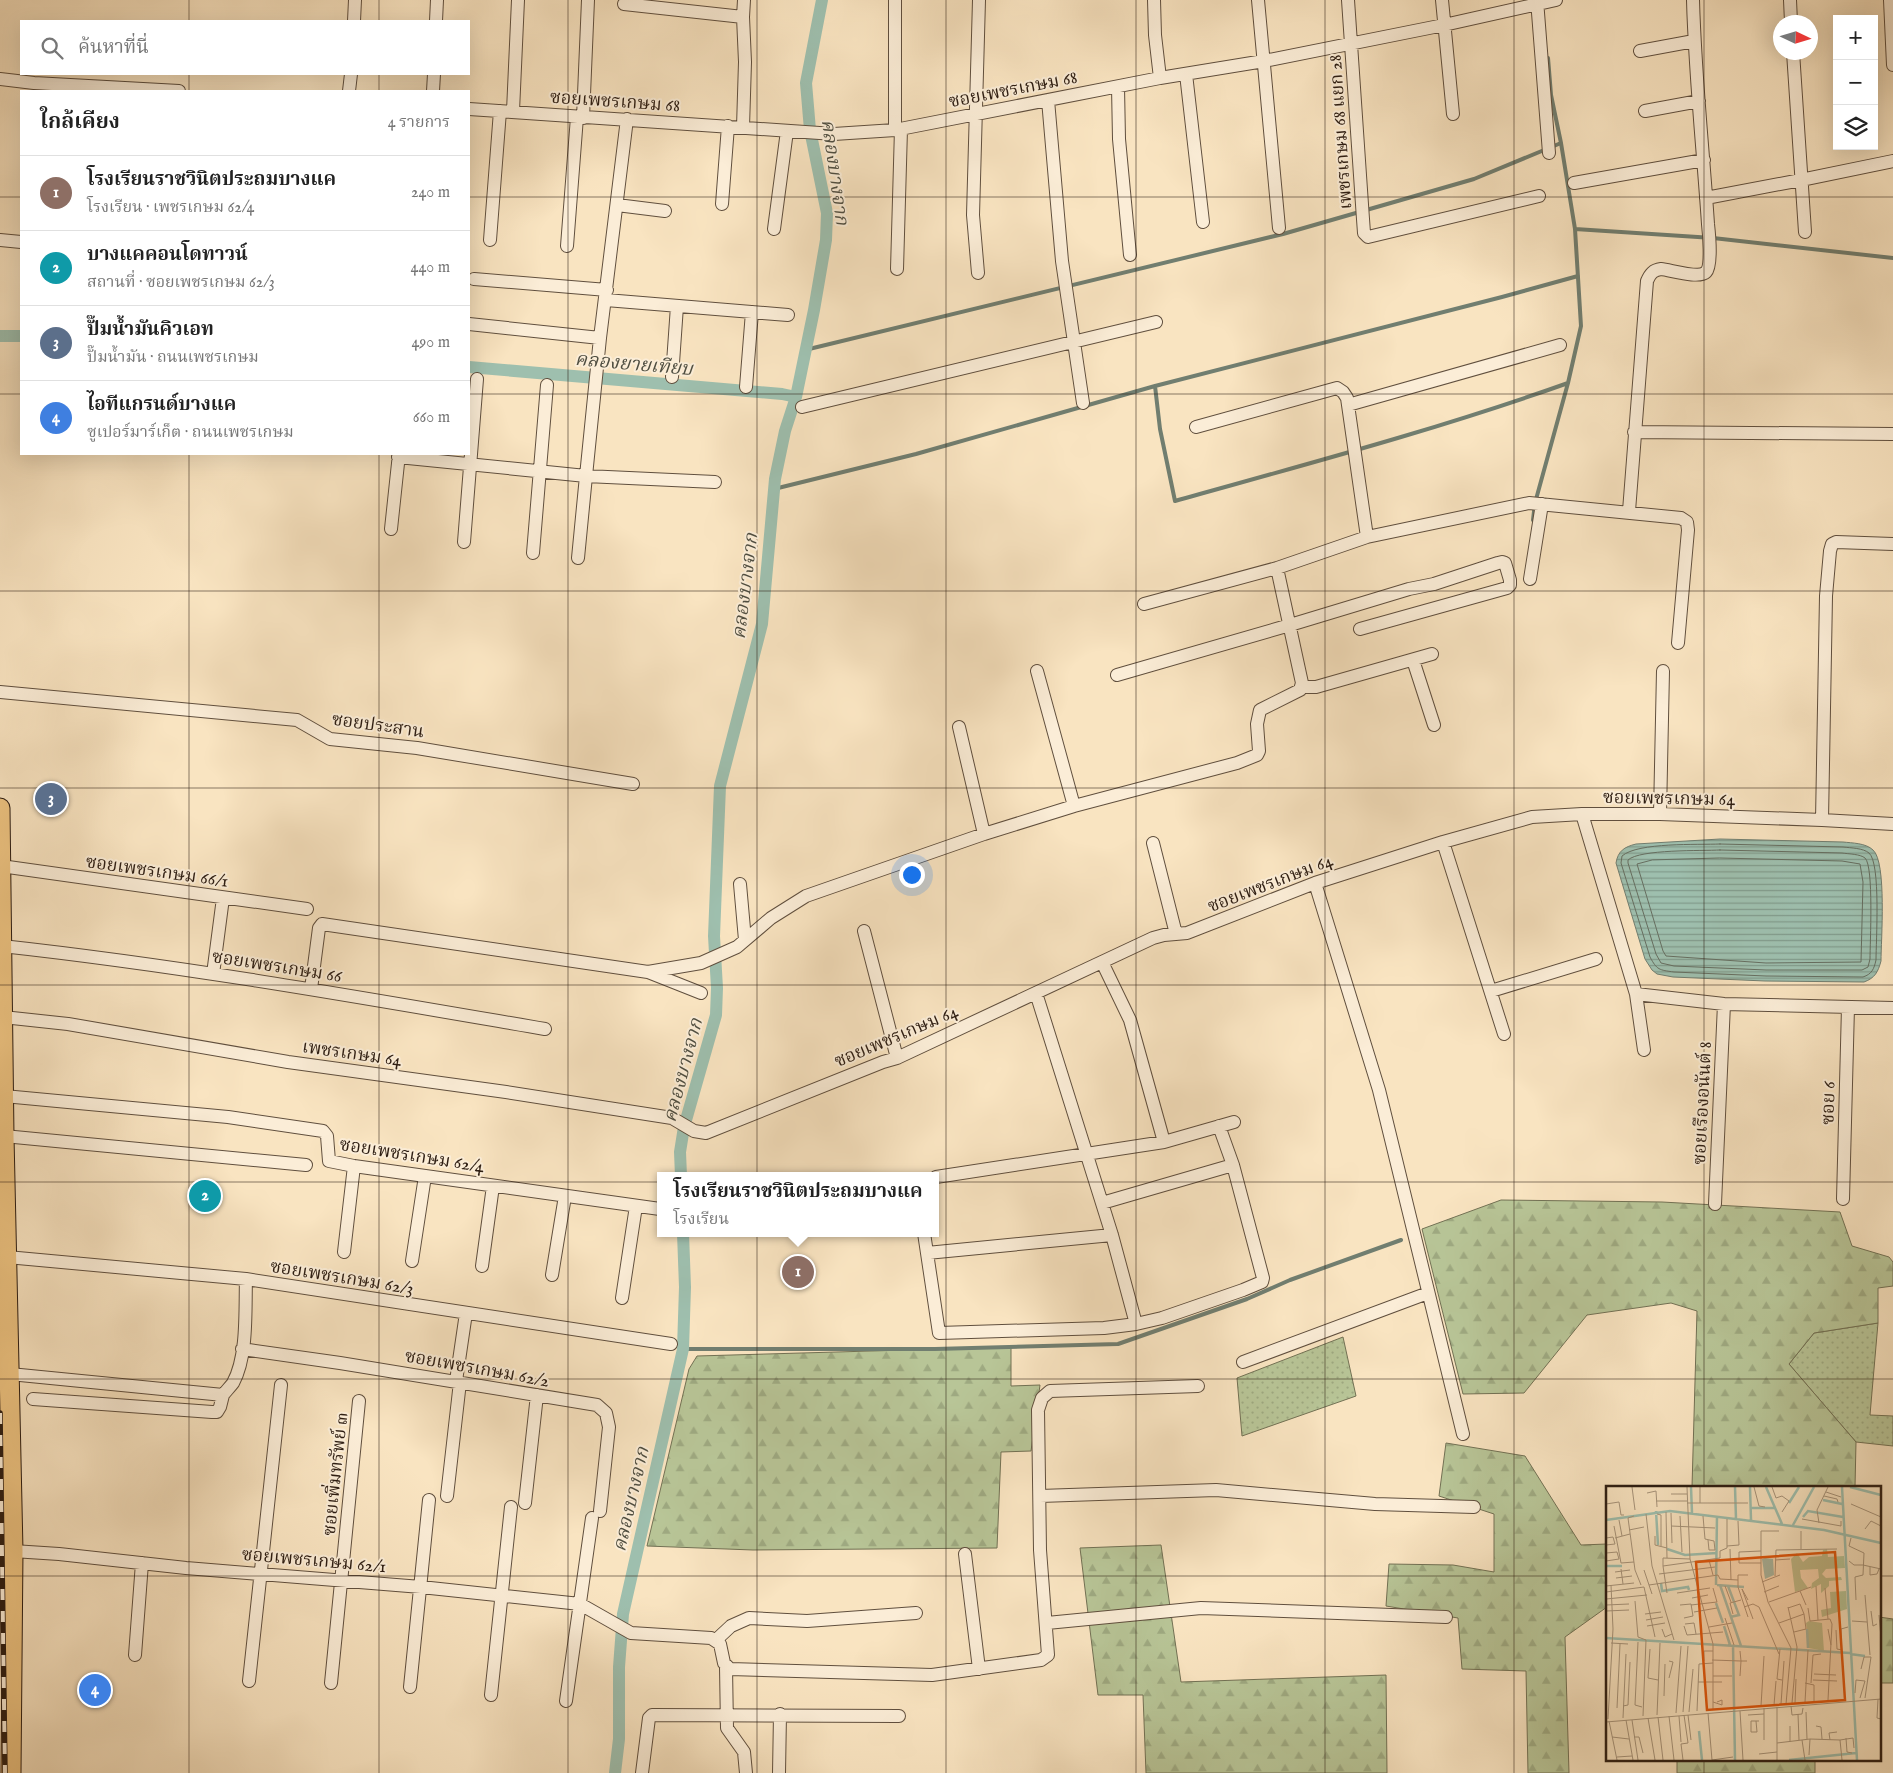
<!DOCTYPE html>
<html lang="th">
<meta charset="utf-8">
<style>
:root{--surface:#fff;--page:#f6f6f6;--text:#222;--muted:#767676;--line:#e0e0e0;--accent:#111827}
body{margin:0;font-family:"IM FELL English","Noto Serif Thai",serif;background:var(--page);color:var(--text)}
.controls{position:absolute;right:15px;top:15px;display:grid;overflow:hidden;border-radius:0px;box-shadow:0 5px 20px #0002}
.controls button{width:45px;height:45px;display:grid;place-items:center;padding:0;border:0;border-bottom:1px solid var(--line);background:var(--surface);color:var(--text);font:25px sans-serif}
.compass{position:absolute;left:1773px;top:15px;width:45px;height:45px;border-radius:50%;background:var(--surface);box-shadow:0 5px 20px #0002;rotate:94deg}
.you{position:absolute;left:911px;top:874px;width:18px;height:18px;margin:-12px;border:4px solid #fff;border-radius:50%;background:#1a73e8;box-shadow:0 0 0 8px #1a73e833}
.badge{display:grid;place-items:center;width:32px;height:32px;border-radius:50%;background:var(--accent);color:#fff;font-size:16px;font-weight:700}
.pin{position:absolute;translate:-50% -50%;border:2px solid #fff;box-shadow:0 1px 5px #0006}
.popup{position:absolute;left:657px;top:1172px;width:282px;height:65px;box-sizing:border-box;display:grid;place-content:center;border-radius:0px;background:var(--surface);filter:drop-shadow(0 1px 4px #0005);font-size:16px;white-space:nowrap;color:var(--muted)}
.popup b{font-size:19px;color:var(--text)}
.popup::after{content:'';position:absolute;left:50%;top:100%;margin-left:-10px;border:10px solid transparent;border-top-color:var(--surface)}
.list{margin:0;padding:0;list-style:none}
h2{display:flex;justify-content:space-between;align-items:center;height:65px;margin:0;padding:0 20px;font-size:21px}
h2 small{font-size:16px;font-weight:400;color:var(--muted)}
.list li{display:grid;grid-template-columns:32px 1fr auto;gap:15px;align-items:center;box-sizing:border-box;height:75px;padding:0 20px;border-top:1px solid var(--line)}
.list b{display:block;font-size:19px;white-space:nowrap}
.list p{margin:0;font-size:16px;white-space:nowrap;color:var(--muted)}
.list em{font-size:16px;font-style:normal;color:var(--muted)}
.icon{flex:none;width:28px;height:28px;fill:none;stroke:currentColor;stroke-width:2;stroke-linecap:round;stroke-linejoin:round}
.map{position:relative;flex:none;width:1893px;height:1773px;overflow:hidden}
.search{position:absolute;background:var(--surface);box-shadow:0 5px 20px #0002;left:20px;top:20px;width:450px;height:55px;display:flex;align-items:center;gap:12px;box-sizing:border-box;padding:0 18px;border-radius:0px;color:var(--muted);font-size:19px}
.panel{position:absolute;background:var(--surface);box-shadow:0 5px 20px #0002;left:20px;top:90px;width:450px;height:365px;border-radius:0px}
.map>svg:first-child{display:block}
.grass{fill:url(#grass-dots);stroke:#727154}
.forest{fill:url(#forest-firs);stroke:#727154}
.water{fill:url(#water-rules);stroke:#717e70}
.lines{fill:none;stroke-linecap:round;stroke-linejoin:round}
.shore{stroke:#666e60;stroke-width:1}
.stream{stroke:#717e70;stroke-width:4}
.canal{stroke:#9ebfae;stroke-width:12}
.minor-casing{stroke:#604f3e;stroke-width:14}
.primary-casing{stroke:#2d1d12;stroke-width:21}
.minor{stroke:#fbedd7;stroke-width:12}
.primary{stroke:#ecc280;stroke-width:19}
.rail-casing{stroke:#2d1d12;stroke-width:5.5}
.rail{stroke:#fbedd7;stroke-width:4;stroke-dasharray:11;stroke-linecap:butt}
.grid{fill:none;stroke:#2d1d12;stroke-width:1;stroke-opacity:0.55}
.labels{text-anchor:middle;stroke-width:4;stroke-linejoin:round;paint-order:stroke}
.street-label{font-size:18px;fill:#2d1d12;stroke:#fbedd7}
.water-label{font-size:19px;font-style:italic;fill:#4f4e41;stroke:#fbedd7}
.inset-river{fill:none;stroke:#9ebfae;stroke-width:2.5}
.inset-road{fill:none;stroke:#a7947b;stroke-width:1}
.view{fill:#df560c;fill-opacity:0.15;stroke:#df560c;stroke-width:2.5}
.inset-edge{fill:none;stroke:#2d1d12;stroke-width:2.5}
</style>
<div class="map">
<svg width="1893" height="1773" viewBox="0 0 1893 1773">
<defs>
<pattern id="grass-dots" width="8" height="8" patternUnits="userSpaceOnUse" patternTransform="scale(1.25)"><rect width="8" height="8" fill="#b8c597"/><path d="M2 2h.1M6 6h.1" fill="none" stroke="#9ea981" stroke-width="1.8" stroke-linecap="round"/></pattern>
<pattern id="forest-firs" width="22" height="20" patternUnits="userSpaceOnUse" patternTransform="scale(1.25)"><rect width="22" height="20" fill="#b8c597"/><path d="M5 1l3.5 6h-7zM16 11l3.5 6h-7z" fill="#9ea981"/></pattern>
<pattern id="water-rules" width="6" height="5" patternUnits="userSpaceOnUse" patternTransform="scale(1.25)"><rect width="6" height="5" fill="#9ebfae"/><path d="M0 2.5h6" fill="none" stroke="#819b8c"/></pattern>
</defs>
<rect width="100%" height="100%" fill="#f9e4c1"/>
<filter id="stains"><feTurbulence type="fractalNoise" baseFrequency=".004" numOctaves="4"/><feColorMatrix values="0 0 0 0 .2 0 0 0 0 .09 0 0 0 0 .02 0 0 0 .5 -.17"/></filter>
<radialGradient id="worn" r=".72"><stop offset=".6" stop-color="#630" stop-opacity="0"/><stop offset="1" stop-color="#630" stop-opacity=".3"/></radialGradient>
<path class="grass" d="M1878,1323L1870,1415L1893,1416V1446L1856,1442L1789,1364L1814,1333Z
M1343,1337L1356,1396L1242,1436L1237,1378Z"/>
<path class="forest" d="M1501,1200L1662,1202L1840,1212L1852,1246L1889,1257L1893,1262V1286L1878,1288V1323L1814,1333L1789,1364L1856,1442L1855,1487H1692L1697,1311L1671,1303L1587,1315L1524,1393L1463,1394L1422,1229Z
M1011,1347V1386L1040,1385L1031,1451L1001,1452L997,1548L753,1550L647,1546L689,1369L697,1356Z
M1446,1443L1525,1456L1581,1545L1607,1544V1607L1565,1637L1569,1773H1528L1526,1671L1462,1669L1458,1618L1386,1606L1389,1564L1453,1565L1494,1572V1514L1439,1496Z
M1161,1545L1181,1682L1386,1675L1387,1773H1146L1143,1695H1098L1080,1548Z
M1879,1617L1893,1619V1683H1879Z
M1677,1759H1815V1773H1677Z"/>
<path class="water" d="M1720,839L1843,842C1852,843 1866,843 1873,850C1887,862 1881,941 1881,961C1878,972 1875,978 1864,982L1765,981L1673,977L1657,974L1652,970L1645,959L1616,863C1618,851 1624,847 1636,844Z"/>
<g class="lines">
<path class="shore" d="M1720,844L1843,847C1851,848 1863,848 1869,853C1881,863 1876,942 1876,960C1874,969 1872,974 1863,977L1766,976L1674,972C1659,970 1657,970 1650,957L1621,863L1622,856C1638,842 1698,845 1720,844Z
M1720,850L1842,853C1849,854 1860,854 1865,858C1874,866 1870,944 1870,959L1868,967L1862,970H1766L1674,966L1661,963L1656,954L1628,863V860C1640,849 1702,851 1720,850Z
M1720,858L1842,861L1860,864L1863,882L1861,962L1766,963L1666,956L1663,951L1637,864L1652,860Z"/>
<path class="stream" d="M1575,229L1713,238L1893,258
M805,350L1283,234L1474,179L1561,143
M1155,386L1160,429L1175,501C1307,464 1439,429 1568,383
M774,489L916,454L1155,386L1502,297L1578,276
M1533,520L1535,503L1568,383L1581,326L1575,229L1561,143L1551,95L1548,58
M683,1349H935L1118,1344L1247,1299L1290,1280L1401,1240"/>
<path class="canal" d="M0,336H21
M469,367L782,394L796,397
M681,1176L680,1152L684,1127L716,1015L717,988L714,936L720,786L762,624L775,479L785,431L796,397L814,310L826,240L827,213L810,130L806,83L822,0
M615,1773L619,1739V1667L623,1614L683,1349L685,1287L683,1233"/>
<defs>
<path id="minor" d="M1154,0L1155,35L1160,78
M1258,0L1279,228
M1348,0L1363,219L1364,233L1368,237L1539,196
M1442,0L1453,114
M1537,0L1549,153
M1790,0L1791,22
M1890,0L1893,65
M624,4L743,17L745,62L743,127
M743,17L744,0
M354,21L355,0
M436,21L437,0
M1640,51L1694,41
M1793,52L1805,232
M1186,74L1203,222
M0,79L34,83L179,91
M1118,87L1119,139L1130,255
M349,91L351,74
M433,91L434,74
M1048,100L1062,261L1083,403
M469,109L834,134L895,130L1160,78L1264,61L1444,25L1556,0
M513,111L518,0
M1645,111L1699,101
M583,118L588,0
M627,119L600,338L586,476L715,482
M895,130V0
M1574,183L1704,160
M1706,198L1801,180L1893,161
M722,204L728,126
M617,205L665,211
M774,229L787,131
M0,240L21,242
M490,240L500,111
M567,246L577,117
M897,269L901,129
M978,273L973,215L979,0
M474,279L607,290
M606,300L788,315
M469,324L600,338
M672,377L677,306
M746,387L752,312
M1348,405L1560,345
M802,407L1156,322
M1196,427L1337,388L1343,392L1347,398L1367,537
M1634,432L1893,434
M398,457L586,476L578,558
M1629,511L1647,281C1650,274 1653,270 1661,269C1671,270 1699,279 1706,272C1712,266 1709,233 1708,224C1703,149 1695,75 1693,0
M391,529L399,454
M464,542L477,379
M533,553L547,385
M1530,579L1542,504
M1144,604L1277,568L1367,537L1529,503L1681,518L1687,522L1688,530L1678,643
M1413,660L1434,725
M1037,671L1074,806
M1117,675L1290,625L1409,589L1434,584L1498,563L1502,562L1505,563L1510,580V585L1507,588L1360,629
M1301,687H1316L1432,654
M0,692L297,720L330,739L417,748L633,784
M959,727L984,834
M1582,814L1636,994L1644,1050
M1660,814L1663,671
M1822,820L1826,596L1830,551L1832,544L1836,542L1893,544
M1443,842L1504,1034
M1153,843L1176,934
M1,866L307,909
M1315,883L1379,1090L1463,1434
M740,884L745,940
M864,931L897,1058
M2,946C184,966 364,998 545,1029
M1102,962L1130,1020L1164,1142
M648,972L701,963L737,947L771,918L806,896L984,834L1074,806L1237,763L1257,755L1259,751L1257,724L1260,710L1300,690L1302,683L1277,568
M213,974L223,898
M311,989L319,928L322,924L648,972L701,993
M1491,991L1596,959
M1036,993L1112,1235L1136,1324
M1636,994L1724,1004L1893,1008
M3,1017L68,1024L288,1062L506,1092L672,1118L694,1131L706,1133L883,1062L897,1058L1153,938L1164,935L1187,933L1315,883L1443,842L1532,817L1582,814H1660L1822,820L1893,824
M4,1096L228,1117L323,1131L327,1136L329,1161L354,1166L660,1209
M4,1136L306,1165
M936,1177L1164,1142L1234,1122
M1843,1199L1848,1007
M1102,1203L1233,1165
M1715,1204L1724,1004
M924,1233L939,1333L1104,1328L1136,1324L1162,1318L1243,1290L1262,1282L1263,1278L1233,1165L1219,1126
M344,1252L354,1166
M927,1253L1112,1235
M7,1257L246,1279L671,1344
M412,1261L425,1176
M482,1266L493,1186
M552,1275L565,1196
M622,1298L636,1206
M242,1349L340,1363L597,1405L606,1413L609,1427L600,1511
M1243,1362L1428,1293
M10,1374L223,1395C226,1391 230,1387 233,1383C248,1356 245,1309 246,1279
M456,1381L466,1313
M33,1399L212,1412H217L220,1407L223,1395
M447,1496L460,1382
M1040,1496L1216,1490L1375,1504L1474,1507
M525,1503L537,1395
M13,1551L59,1554L186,1568L421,1587L580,1604L631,1633L711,1638L720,1644L724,1663L730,1669L932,1675L1041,1660L1048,1655L1040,1550L1038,1410L1042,1398L1050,1391L1198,1386
M965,1554L979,1669
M1047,1623L1201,1608L1446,1617
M716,1640L731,1626L749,1618L807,1621L916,1613
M135,1655L142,1563
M726,1667L727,1728L744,1752L746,1773
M249,1681L281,1385
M331,1683L359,1401
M410,1687L429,1500
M491,1695L511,1507
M566,1701L592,1518
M642,1773L649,1718L652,1715L899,1716
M779,1773L780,1714"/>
<path id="primary" d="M0,808L4,1136L13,1551L11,1773"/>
</defs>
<use href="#minor" class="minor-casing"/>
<use href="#primary" class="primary-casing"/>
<use href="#minor" class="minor"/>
<use href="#primary" class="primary"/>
<defs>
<path id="rail" d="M0,1413L5,1773"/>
</defs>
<use href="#rail" class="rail-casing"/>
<use href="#rail" class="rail"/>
</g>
<path class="grid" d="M189,0V21M379,0V21M568,0V1773M757,0V1773M946,0V1773M1136,0V1773M1325,0V1773M1514,0V1773M1704,0V1487M189,74V91M379,74V91M0,197H21M469,197H1893M0,394H21M469,394H1893M189,454V1773M379,454V1773M0,591H1893M0,788H1893M0,985H1893M0,1182H1893M0,1379H1893M0,1576H1607M1879,1576H1893M1704,1759V1773"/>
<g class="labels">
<g class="street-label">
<text transform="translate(1013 89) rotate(-11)" y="6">ซอยเพชรเกษม 68</text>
<text transform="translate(615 101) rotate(4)" y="6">ซอยเพชรเกษม 68</text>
<text transform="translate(1340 132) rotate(-94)" y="6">เพชรเกษม 68 แยก 28</text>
<text transform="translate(378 725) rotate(8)" y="6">ซอยประสาน</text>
<text transform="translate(1669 798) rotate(1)" y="6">ซอยเพชรเกษม 64</text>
<text transform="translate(157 871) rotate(8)" y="6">ซอยเพชรเกษม 66/1</text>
<text transform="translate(1270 883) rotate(-21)" y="6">ซอยเพชรเกษม 64</text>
<text transform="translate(277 966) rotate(9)" y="6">ซอยเพชรเกษม 66</text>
<text transform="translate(896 1036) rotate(-23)" y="6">ซอยเพชรเกษม 64</text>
<text transform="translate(352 1053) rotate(8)" y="6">เพชรเกษม 64</text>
<text transform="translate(1702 1103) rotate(-87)" y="6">ซอยเรืองอนันต์ 8</text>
<text transform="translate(1828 1103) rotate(-88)" y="6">ซอย 6</text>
<text transform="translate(412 1155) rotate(9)" y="6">ซอยเพชรเกษม 62/4</text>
<text transform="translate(342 1277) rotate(9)" y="6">ซอยเพชรเกษม 62/3</text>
<text transform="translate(477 1368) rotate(10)" y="6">ซอยเพชรเกษม 62/2</text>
<text transform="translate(335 1474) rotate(-84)" y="6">ซอยเพิ่มทรัพย์ ๓</text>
<text transform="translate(314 1560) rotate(5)" y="6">ซอยเพชรเกษม 62/1</text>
</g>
<g class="water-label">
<text transform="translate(836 172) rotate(82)" y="7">คลองบางจาก</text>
<text transform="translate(634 363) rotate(5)" y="7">คลองยายเทียบ</text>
<text transform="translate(744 586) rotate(-83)" y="7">คลองบางจาก</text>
<text transform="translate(682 1070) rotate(-75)" y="7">คลองบางจาก</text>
<text transform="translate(630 1499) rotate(-77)" y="7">คลองบางจาก</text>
</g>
</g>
<g transform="translate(1606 1486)">
<rect width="275" height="275" fill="#f9e4c1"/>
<path d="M221,63L222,71L238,70L239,82L220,83L216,88L220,92L235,91L236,94L223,95V100L215,107V98L205,103L206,97L213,92L212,83L194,84L195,92L202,102L189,106L185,73L191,67L197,76L203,71L216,70L217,64ZM240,105L241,123L216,131L215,124L225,122L224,106ZM203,135L216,137L218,165L203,162L200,137Z" fill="#b8c597"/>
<path d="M159,72L167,73L168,89L159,93L156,73Z" fill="#9ebfae"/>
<path class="inset-river" d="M85,1L86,27M129,1L130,33M144,1L145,34M160,1L176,38M236,1L251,274M244,1L275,9M217,14L236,18M183,17L193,1M144,22H169M50,25L52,59M197,31L202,25L237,31M0,34L64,25L218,44L275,57M187,39L208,1M61,63L79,69L111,67M0,80H16M55,97L56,105L82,101L83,104M110,99L111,30M111,99L138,101M114,99L135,160M122,100L133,129L124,131M110,117L117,137M118,140L124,159M201,143L202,162M0,152L244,167M127,159L129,274M244,168L259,170M93,245L96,274M183,274L250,267"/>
<path class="inset-road" d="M26,1L29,24M81,1L84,73L107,158V224M94,1V17M148,1L153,20L159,21M166,1L170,12L176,10L183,15L176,26M220,6L235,11M41,7L50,5L51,21M65,8H81M218,10L231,13L232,16M50,15H81M81,17H142M0,18L13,16L15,29H18M245,18L275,31M60,26L61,72M65,27L66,57M40,28L46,80L68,154M51,28L55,29V60M28,30L22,32L29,84L35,99M74,30L76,66M97,30L99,53L108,55L109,64H103L102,54M196,33L235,40V35M13,34L16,50M213,37L211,24L222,1M8,40L15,77L28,76M65,40L109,42M259,43L265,35L275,40M23,44L38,41M173,45H155V89L162,116L185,162L180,218M195,45V63M49,50V59L61,62M0,52L7,51L9,58L0,59M9,52L24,48M245,52L243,60L258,67L257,89L249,91L250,114M121,60L133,59L132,35M124,63L125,94M0,67L11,66L13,73L0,75M103,74L107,89M169,74L184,73M243,75L248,79H257M155,77H133V66L155,65M257,79L275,83M57,80V72L84,73M264,81V89L271,88L273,83M15,83L17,98M38,84L46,108M9,86L24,84M53,88L109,81M169,90L170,64L231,63M10,92L26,90M156,96L174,89M43,99L112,89L114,93L132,94M0,100L28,97M119,100L125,116M210,100L212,134M219,102L222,133M194,105L200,119M0,106L38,101L49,151M158,106L173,100M61,107L57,80L114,72V65L121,62V33M71,107L104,102M259,109L264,169M86,112L102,109M0,113L41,109M142,114L136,103L147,133M29,115L32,151L40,154L37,230M163,116L205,101M0,119L23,118M74,119L85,118L87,130L78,132M85,119L111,116L107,102M138,121L147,118L153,121L173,168M182,121L191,161L186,217M182,122L194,118L198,128L200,143L188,146M202,122L204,135L224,133L226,138L222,214M0,125L23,124M265,125L267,140L271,138M88,126L111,122M39,128L55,126M127,128L124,117L135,114M273,129L275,152M142,131L132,101V89H142M119,132L128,159M40,134L57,131M246,135L261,136M173,137L198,128M79,138L88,137L90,148M41,140L59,137M78,140L81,149L117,146M103,141L126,137M56,143L59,151L66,148M222,143L225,159M230,144L231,163L236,164M235,153V143L242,141M32,156L29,219L36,221M5,157L22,158M44,163L42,192L52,194M174,163L171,193L176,194M106,174L135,175L134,165M63,175L67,176L63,192M98,175V165H107M255,183L258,171H265L259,212M208,188L230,189M107,190H126M134,190L135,175H141M207,194L231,195M92,196H116M199,197L208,199V215M205,197L207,169L215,168M249,207L250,194L259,195L254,212M58,210L59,178M272,213L271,232L275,233M107,216L116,219V214L111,216M199,216L202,164M189,217L190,193M175,218L178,175M168,219L170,195M17,220L22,219L24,176M155,220L158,170M185,220L186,229L196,228L197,222M11,222L14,158M91,225L93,178L107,177M134,225L137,274M77,226L82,160M83,226L87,183M200,226L201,253M70,227L75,160M102,227L106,274M192,228L193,254M51,229L54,157M82,229L85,254M142,229L158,228M63,230L68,274M73,230L75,256M52,231L57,274M17,232L20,168M42,232L49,274M2,233L7,143L5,99M20,234L27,274M26,234L32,274M3,235L11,274M150,235L151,246H145V235H153M0,236L275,213M184,240V256M210,240L215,241L216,253M6,251L23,253M28,251H33L37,267M240,252L241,266L246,267M158,254V222M196,254L199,274M224,254L223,247L231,246M234,254L247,252L248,262M171,257L204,253L234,254L236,274M153,268L171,266M203,269L204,253M11,271L26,270M77,274L75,258L82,257L78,229M106,274L127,271M171,274V221"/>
<path class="view" d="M229,66L239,214L101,224L90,76Z"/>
<rect width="275" height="275" class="inset-edge"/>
</g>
<rect width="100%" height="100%" filter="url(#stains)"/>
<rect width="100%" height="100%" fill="url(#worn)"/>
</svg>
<div class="controls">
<button>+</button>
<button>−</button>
<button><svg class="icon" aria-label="layers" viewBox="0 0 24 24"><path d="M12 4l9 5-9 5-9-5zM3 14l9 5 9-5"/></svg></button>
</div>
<svg class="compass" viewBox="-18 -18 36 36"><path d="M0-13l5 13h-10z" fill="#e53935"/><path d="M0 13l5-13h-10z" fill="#767676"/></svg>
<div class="you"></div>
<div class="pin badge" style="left:798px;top:1272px;background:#8d6e63">1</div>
<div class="popup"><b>โรงเรียนราชวินิตประถมบางแค</b>โรงเรียน</div>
<div class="pin badge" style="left:205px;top:1196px;background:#0f9aa8">2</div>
<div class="pin badge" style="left:51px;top:799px;background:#5c6f8a">3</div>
<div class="pin badge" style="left:95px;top:1690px;background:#3f7fe0">4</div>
<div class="search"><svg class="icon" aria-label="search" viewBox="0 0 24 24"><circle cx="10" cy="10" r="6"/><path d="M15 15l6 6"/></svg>ค้นหาที่นี่</div>
<section class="panel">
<h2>ใกล้เคียง<small>4 รายการ</small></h2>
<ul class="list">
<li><span class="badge" style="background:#8d6e63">1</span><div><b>โรงเรียนราชวินิตประถมบางแค</b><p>โรงเรียน · เพชรเกษม 62/4</p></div><em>240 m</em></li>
<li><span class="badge" style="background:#0f9aa8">2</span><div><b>บางแคคอนโดทาวน์</b><p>สถานที่ · ซอยเพชรเกษม 62/3</p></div><em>440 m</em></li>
<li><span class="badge" style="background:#5c6f8a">3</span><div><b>ปั๊มน้ำมันคิวเอท</b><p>ปั๊มน้ำมัน · ถนนเพชรเกษม</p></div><em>490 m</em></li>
<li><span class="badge" style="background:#3f7fe0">4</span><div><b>ไอทีแกรนด์บางแค</b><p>ซูเปอร์มาร์เก็ต · ถนนเพชรเกษม</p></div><em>660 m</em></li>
</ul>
</section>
</div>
